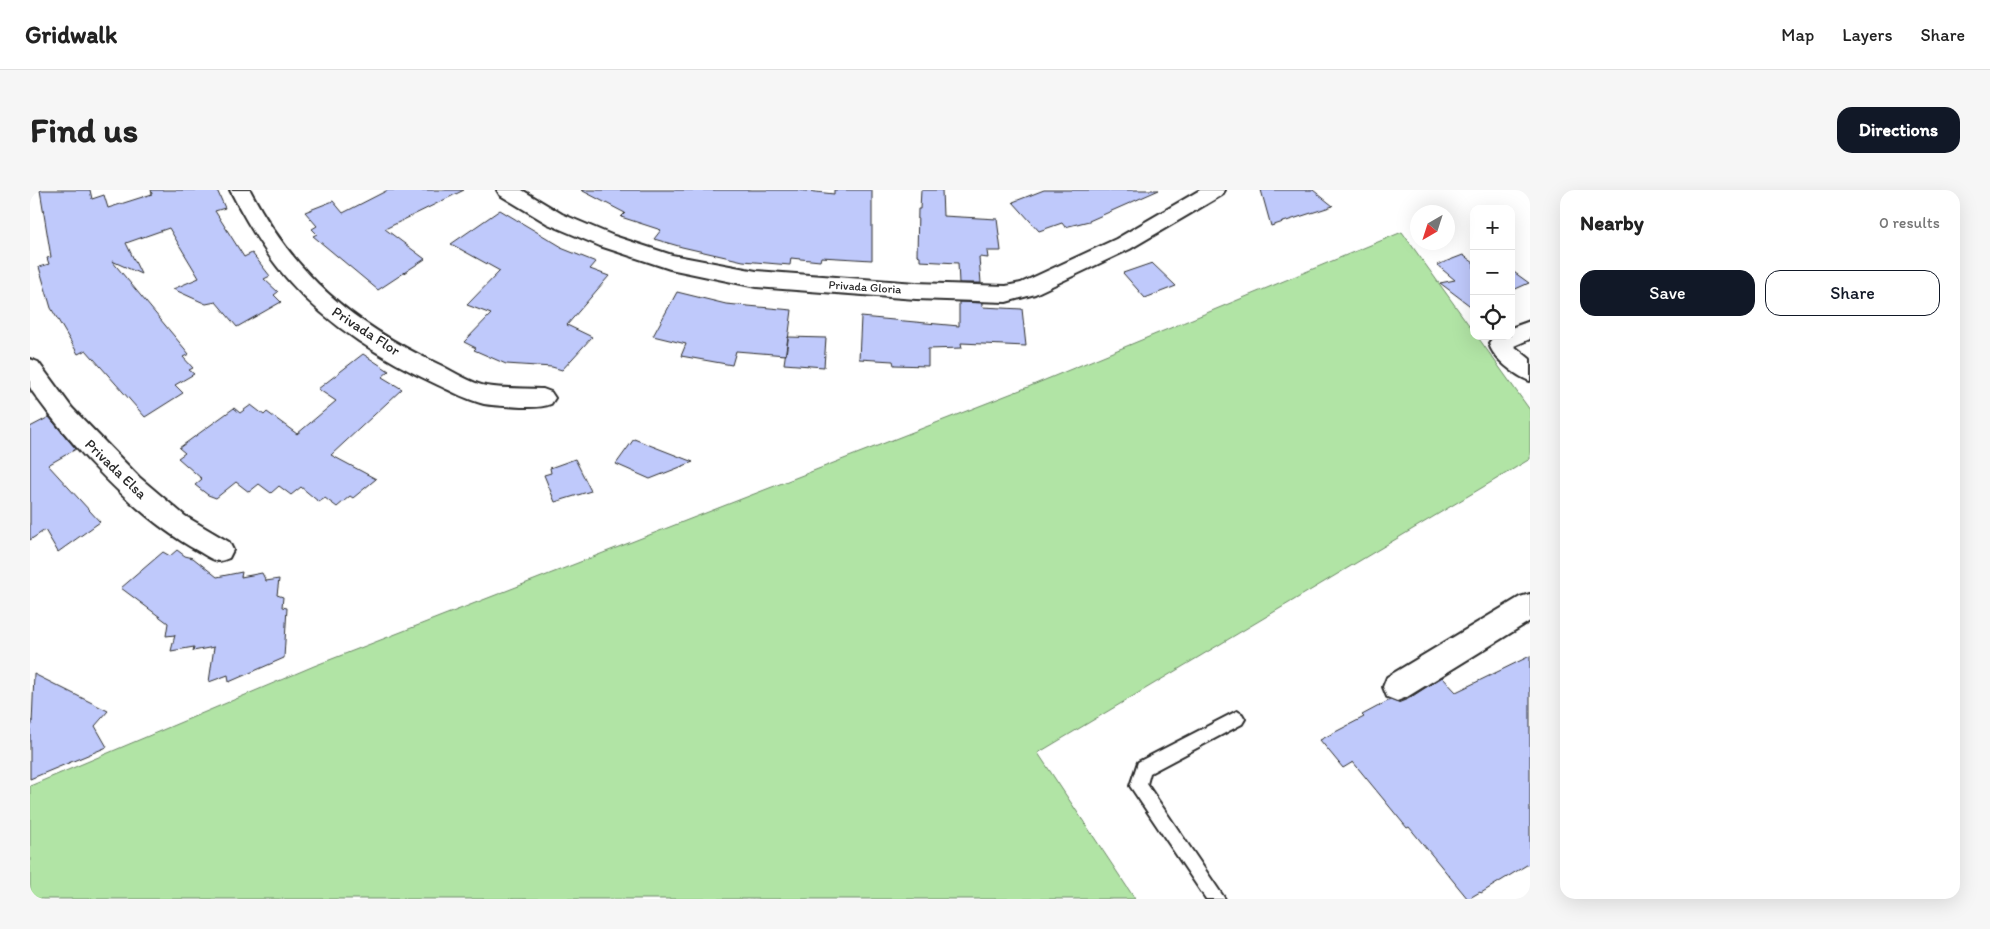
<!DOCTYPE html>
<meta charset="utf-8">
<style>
:root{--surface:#fff;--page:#f6f6f6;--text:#222;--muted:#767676;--line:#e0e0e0;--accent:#111827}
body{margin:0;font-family:Itim,sans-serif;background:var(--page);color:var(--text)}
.controls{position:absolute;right:15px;top:15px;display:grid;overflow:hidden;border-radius:10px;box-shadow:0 5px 20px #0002}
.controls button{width:45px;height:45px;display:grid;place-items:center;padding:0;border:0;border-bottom:1px solid var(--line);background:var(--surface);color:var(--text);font:25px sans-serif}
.compass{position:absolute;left:1380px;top:15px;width:45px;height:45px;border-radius:50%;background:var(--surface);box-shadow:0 5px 20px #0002;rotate:219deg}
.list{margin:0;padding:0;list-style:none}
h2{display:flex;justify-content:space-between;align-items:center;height:65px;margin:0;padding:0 20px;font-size:21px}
h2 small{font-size:16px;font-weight:400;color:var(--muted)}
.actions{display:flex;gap:10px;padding:15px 20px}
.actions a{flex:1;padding:11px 0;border:1px solid var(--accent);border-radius:15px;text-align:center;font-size:18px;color:var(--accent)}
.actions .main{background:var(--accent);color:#fff}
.icon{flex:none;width:28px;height:28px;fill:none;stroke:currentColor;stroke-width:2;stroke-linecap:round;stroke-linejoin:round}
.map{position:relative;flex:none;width:1500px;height:709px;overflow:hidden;border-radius:15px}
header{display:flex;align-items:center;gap:30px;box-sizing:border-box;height:70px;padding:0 25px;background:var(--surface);border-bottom:1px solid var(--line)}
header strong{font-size:24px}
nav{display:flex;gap:28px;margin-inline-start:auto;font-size:18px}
.intro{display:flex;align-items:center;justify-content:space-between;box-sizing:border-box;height:120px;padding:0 30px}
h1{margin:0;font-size:35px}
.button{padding:12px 22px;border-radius:15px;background:var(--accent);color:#fff;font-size:18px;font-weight:700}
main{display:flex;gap:30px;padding:0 30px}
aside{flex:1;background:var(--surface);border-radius:15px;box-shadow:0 5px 20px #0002}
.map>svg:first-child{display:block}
.green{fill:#b1e4a5;stroke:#6e8868}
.building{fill:#bfc9fb;stroke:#2b2b2b}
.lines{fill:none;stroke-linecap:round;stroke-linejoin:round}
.lane-casing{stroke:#2b2b2b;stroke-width:4}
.street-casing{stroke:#2b2b2b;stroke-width:4}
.lane{fill:#fff;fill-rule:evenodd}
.street{fill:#fff;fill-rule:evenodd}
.labels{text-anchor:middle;stroke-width:4;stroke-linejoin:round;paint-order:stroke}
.far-street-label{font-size:12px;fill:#2b2b2b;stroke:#fff}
.street-label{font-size:15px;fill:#2b2b2b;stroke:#fff}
</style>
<header>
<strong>Gridwalk</strong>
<nav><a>Map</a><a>Layers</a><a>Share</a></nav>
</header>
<div class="intro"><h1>Find us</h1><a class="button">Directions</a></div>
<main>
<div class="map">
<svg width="1500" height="709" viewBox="0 0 1500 709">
<rect width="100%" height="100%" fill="#fff"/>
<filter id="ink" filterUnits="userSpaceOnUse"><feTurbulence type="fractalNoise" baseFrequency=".02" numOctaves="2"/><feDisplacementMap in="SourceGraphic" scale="10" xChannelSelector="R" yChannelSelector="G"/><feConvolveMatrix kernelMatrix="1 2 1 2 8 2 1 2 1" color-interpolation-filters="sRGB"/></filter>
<g filter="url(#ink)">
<path class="green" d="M1372,42L1444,142V146H1447L1500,220V269L1008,563L1105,709H0V596L284,476L998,197Z"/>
<path class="building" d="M10,0H60L62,9L74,5L78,18L122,4L121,0H187L195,18L185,21L214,67L222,63L240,86L234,89L248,102L244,105L251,112L207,137L186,112L176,114L143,99L169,88L139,38L96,53L111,84L82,71L159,164L153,167L163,178L159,180L164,184L145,195L153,203L115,227L56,160L48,164L21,118L9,77L19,74L17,68L21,67Z
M358,0H434L355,39L395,69L348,100L283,46L287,44L282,39L287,36L275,22L303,11L313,23Z
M551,0H767L804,4V0H842V70L791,67L790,71L761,68L760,75L713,71L652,57L624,49L631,40L591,27L595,23Z
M891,0H912L913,26L967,29L971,61H957L958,68L949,67L951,93H929L928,73L890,71V66L887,65L888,19H890Z
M1014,0H1129L1059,31L1035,37L1032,33L1009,41L983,12Z
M1231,0H1283L1303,16L1241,36Z
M470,20L532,57L531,58L566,72L560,79L579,86L537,135L562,147L532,180L522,177L476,174L444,160L446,158L434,152L461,124L437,115L470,81L421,54Z
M1433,65L1444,73L1443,118L1410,93L1425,90L1407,75Z
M1122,73L1146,96L1115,108L1093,83Z
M1481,80L1499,93L1481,101Z
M647,102L696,114L762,120L756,165L706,161L702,175L651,166L656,154L623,146Z
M929,112L952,113V117L992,119L996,156L931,153L932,158L898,159V176L864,175L863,171L829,169L831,127L929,136Z
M758,147L796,148L794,177L754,174Z
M333,164L359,181L352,187L372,199L301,265L346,289L323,308L320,306L307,317L295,308L289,312L271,297L261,305L249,296L241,303L229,294L219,302L206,292L186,308L178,305L165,295L172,289L148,268L155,263L149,258L204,218L210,223L221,215L234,225L237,222L267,244L306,211L288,199Z
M19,227L46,259L18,275L70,332L28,362L15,340L0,350V237Z
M604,249L663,272L620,289L586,274Z
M545,269L561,301L525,312L514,285L521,283L520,278Z
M147,360L155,366L163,368L187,387L212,382L211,387L232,383L236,391L249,389L247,405L253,407L252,417L257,418L254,468L199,492L198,485L179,492L184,457L163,461L164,457L141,461L145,445L136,446L138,433L91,398L133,362L140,366Z
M1500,466V673L1451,703L1450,702L1438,709L1379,637L1377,638L1323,572L1313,578L1290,550L1334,527L1332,525L1360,510L1368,513L1378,509L1412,487L1426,502Z
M4,484L78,521L65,536L77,557L0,589V537L2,534Z"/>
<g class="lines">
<defs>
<path id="lane" d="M1207,521L1212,524L1215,529L1212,534L1120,583L1117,594L1195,709H1176L1100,596L1108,572Z"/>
<path id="street" d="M200,0H220C264,84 322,134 408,174C423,181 440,193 456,196C475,199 494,198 513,199L521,202L525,208L521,214C511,218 502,217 491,217C479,216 466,216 454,214C438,210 423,202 408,195C353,169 301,138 260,92C235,64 217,33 200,0Z
M467,0H492L532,24L584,46L642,65L726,81L886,93L976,96L991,93L1086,49L1170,0H1195L1192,5L1100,59L1005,104L976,112L886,109L726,97L640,79L570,56L518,34L470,5Z
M1500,131V149L1484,156L1500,169V191C1486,186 1462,168 1459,153L1464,146H1481V138Z
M0,169L8,172L42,218L109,287L155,326L199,352L203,360L199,368C196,369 192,371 189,371C181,370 174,364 168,361C107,328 42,257 2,201L0,197Z
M1500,404V431L1377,507L1367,511L1357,507L1353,497L1357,487L1490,407Z"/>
</defs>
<use href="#lane" class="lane-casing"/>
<use href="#street" class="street-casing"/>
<use href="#lane" class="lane"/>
<use href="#street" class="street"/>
</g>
</g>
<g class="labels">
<g class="far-street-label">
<text transform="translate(835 97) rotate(4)" y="4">Privada Gloria</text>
</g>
<g class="street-label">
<text transform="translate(336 141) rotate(33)" y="5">Privada Flor</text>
<text transform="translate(86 279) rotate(44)" y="5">Privada Elsa</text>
</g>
</g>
</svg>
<div class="controls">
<button>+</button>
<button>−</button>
<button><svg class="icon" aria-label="locate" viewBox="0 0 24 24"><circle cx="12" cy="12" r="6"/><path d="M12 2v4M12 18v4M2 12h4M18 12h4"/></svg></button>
</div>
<svg class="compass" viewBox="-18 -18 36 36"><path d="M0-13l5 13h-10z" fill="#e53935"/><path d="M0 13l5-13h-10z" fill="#767676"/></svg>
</div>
<aside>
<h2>Nearby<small>0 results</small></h2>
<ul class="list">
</ul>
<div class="actions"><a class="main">Save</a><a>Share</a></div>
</aside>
</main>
